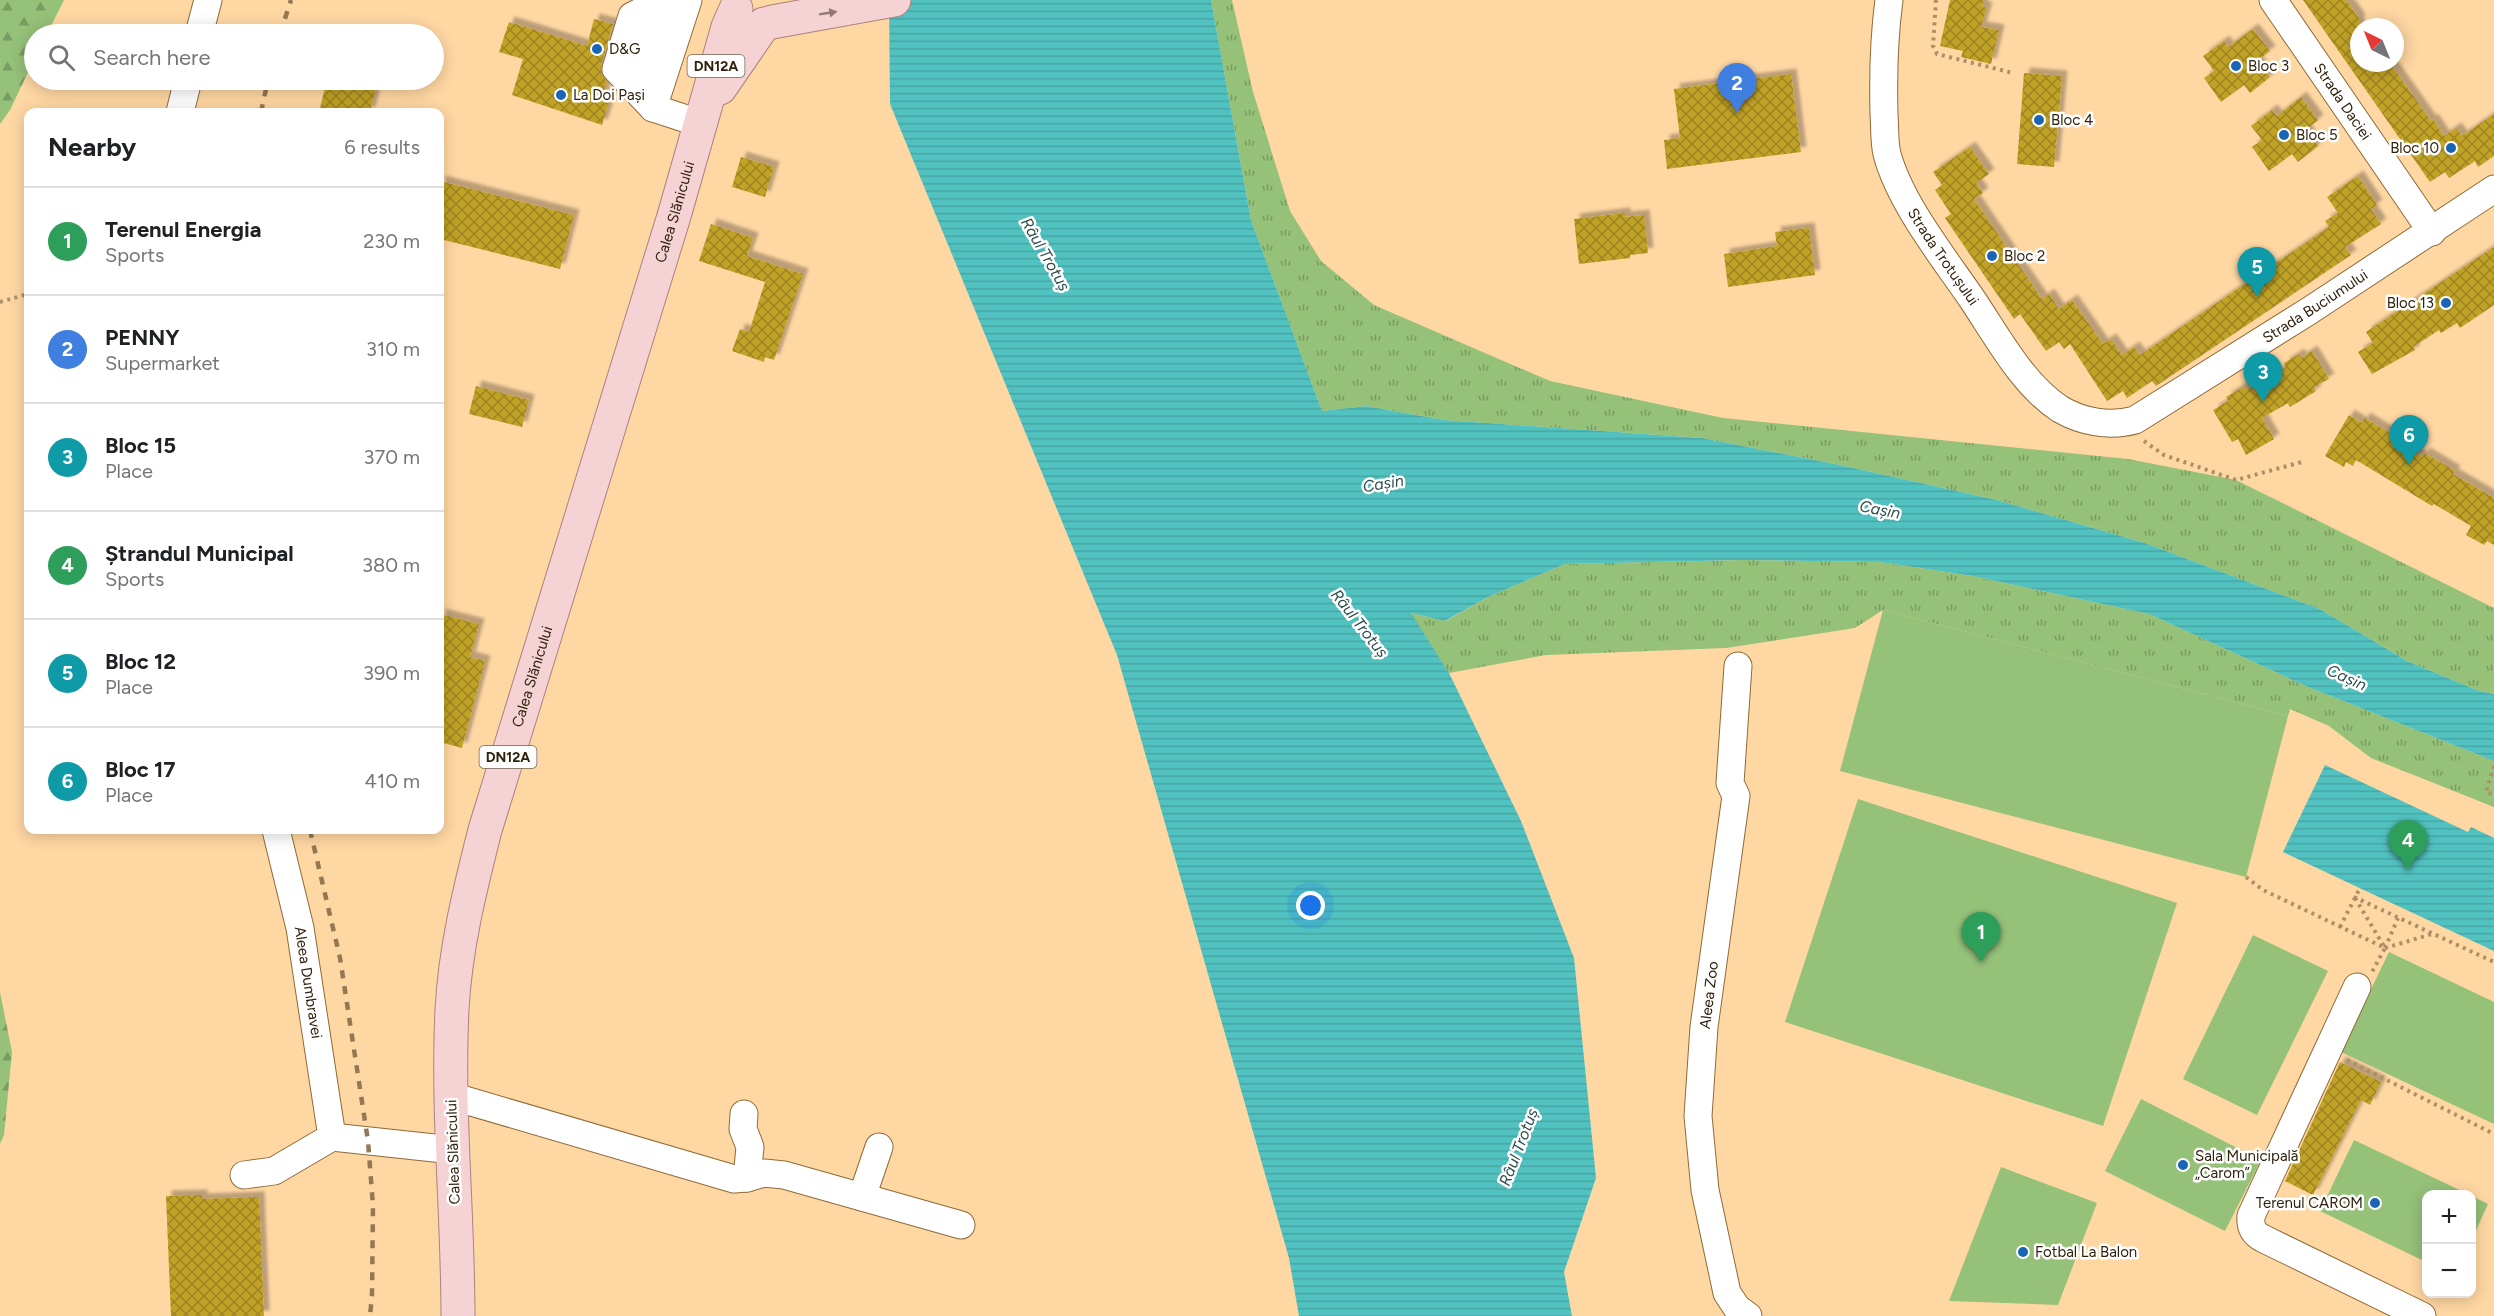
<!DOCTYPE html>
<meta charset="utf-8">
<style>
:root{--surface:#fff;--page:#f2f2f2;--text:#202124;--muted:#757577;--line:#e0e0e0;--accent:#0b8043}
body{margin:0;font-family:Figtree,sans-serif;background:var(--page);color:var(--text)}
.controls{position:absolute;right:18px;bottom:18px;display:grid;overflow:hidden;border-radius:12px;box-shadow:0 3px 15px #0003}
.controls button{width:54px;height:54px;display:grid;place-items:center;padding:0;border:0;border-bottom:2px solid var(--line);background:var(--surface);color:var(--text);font:30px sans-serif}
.compass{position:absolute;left:2350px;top:18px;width:54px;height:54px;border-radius:50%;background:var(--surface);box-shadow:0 3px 15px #0003;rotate:317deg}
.you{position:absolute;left:1311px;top:906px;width:21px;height:21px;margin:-15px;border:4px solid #fff;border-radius:50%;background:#1a73e8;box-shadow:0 0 0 9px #1a73e833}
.badge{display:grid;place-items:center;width:39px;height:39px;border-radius:50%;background:var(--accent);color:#fff;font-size:20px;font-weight:700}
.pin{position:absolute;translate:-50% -50px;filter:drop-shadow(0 2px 3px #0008)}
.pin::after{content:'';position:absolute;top:32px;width:21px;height:18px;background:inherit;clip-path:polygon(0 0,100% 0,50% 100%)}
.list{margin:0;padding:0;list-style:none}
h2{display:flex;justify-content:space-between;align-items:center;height:78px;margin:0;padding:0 24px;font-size:26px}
h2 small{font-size:20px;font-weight:400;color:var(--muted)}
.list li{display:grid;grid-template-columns:39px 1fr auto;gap:18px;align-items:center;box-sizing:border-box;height:108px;padding:0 24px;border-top:2px solid var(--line)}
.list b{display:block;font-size:22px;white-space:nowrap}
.list p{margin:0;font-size:20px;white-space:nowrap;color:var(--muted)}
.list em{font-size:20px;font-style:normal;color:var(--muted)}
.icon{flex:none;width:33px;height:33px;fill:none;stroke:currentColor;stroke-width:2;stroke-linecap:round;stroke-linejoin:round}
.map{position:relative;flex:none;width:2494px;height:1316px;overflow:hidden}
.search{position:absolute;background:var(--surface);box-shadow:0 3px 15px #0003;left:24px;top:24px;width:420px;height:66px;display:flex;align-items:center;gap:15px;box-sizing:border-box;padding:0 21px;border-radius:33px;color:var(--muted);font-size:22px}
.panel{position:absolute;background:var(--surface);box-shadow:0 3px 15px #0003;left:24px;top:108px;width:420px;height:726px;border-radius:12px}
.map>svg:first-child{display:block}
.grass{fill:url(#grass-tufts)}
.forest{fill:url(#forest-firs)}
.park{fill:#95c179}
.water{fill:url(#water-rules)}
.building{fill:url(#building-cross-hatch);filter:url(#shadow)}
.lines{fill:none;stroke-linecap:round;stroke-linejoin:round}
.minor-casing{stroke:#8d6a38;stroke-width:29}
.major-casing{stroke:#ac827d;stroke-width:35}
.path{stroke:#ad8f67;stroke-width:4;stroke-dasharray:3 4.5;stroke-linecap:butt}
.minor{stroke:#fff;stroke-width:27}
.major{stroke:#f5d3d5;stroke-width:33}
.rail{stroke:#937854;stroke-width:4.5;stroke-dasharray:8 8;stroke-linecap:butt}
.oneway{fill:#937a71}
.poi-dot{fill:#1a64b4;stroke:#fff;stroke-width:2}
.labels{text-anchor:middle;stroke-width:5;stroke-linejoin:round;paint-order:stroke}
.shield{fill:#fff;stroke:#6f6456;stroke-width:1.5}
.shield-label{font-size:14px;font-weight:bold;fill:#31220d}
.poi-label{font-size:15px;fill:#31220d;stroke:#fff;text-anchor:start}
.street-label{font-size:15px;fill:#31220d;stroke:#fff}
.water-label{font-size:16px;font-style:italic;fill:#2b4e4d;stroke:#fff}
</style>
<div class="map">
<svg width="2494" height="1316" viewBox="0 0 2494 1316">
<defs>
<pattern id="grass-tufts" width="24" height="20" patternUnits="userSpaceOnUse" patternTransform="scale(1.5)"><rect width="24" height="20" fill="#95c179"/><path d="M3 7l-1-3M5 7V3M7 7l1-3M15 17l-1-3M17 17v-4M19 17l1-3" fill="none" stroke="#7a9c62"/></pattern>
<pattern id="forest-firs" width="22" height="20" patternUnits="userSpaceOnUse" patternTransform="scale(1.5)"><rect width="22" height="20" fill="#95c179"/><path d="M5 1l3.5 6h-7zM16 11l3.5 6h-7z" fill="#7a9c62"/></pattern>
<pattern id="water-rules" width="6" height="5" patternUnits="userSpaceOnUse" patternTransform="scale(1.5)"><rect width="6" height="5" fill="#51c2c0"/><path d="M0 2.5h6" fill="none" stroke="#47a6a4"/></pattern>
<pattern id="building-cross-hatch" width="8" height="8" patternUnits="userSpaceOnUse" patternTransform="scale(1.5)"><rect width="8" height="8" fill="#c0a228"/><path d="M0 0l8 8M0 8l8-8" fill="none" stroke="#9d8421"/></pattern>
<filter id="shadow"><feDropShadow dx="5.5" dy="-5.5" stdDeviation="1.5" flood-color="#0004"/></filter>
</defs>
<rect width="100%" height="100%" fill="#ffd7a3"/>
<path class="grass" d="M1211,0H1232L1253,92L1290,211L1321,261L1374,305L1550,381L1723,418L2128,459L2236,480L2494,608V694L2479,691L2407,661L2320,609L2145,543L1997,500L1840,465L1702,438L1444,420L1366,406L1322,411L1251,220Z
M1743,560L1880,562L1973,576L2149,614L2308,687L2494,761V807L2371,758L2329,726L2290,709L2288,716L1883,610L1855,628L1726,648L1546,655L1449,673L1410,613L1446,621L1488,597L1565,564Z"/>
<path class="forest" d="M0,0H64L47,34H34V60L10,110L0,124Z
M0,992L12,1052L4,1135L0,1144Z"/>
<path class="park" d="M1883,610L2288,716L2246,877L1840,771Z
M2488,758L2494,761V807L2475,799Z
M1858,799L2177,903L2103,1126L1785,1022Z
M2253,935L2328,971L2257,1115L2183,1079Z
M2389,952L2494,1002V1124L2341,1052Z
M2141,1099L2261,1160L2225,1231L2105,1171Z
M2354,1140L2468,1194H2426V1262L2320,1211Z
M2001,1167L2097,1203L2058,1305L1949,1301Z
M2472,1196L2488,1204L2472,1239Z"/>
<path class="water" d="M889,0H1211L1251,220L1322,411L1366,406L1444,420L1702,438L1840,465L1997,500L2145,543L2320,609L2407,661L2479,691L2494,694V761L2308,687L2149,614L1973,576L1880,562L1743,560L1565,564L1488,597L1445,621L1411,613L1449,673L1521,821L1574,958L1596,1178L1564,1272L1572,1316H1299L1289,1258L1117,655L890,104Z
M2325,765L2468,832L2471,827L2494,838V951L2283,852Z"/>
<path class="building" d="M1950,0H1984L1982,6L1987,8L1981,27L1999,30L1991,64L1961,57L1963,51L1940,46Z
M2303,0H2346L2359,18V63H2390L2431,121L2433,119L2444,136L2456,128L2462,136L2494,114V156L2478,167L2475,161L2449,178L2445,172L2430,182Z
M594,19L613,24L601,65V73L607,82L603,94L611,96L602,125L512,95L523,59L499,52L509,22L587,46Z
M2253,29L2270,51L2257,61L2270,77L2250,93L2244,85L2221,102L2204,78L2214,71L2203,56L2224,41L2228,47Z
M2024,73L2062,76L2054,167L2017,164Z
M1791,74L1801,152L1667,169L1664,140L1680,138L1674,89Z
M327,80H378L370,112H319Z
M2301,97L2318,120L2306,130L2318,146L2298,162L2292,154L2269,171L2252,147L2262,140L2251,126L2272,110L2277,116Z
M1970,147L1989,174L1976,183L1983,193L1974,199L2042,299L2049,294L2059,309L2072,300L2103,344L2111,339L2122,355L2134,347L2140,355L2329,227L2325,221L2338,213L2327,197L2358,176L2377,205L2371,209L2381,224L2345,247L2351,255L2156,386L2152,381L2127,398L2123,391L2107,401L2070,344L2064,349L2059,342L2046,351L2020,314L2014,319L1945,218L1951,214L1935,190L1942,185L1933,172Z
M741,157L774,167L765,197L732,187Z
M440,181L574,215L560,269L440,239Z
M1625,213V217L1644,215L1648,253L1630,255V258L1579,264L1574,219Z
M711,224L753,238L747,256L803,274L774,360L765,357L764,362L732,351L740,329L749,332L765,282L699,261Z
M1809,228L1815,275L1728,287L1724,254L1777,246L1775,232Z
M2494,247V305L2460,328L2457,323L2441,333L2439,330L2413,347L2415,350L2372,374L2358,352L2373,343L2366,332Z
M2312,351L2329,379L2314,387L2316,391L2290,407L2288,403L2262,418L2274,439L2246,455L2238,439L2232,442L2213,410L2228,401L2226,397L2243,387L2246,390L2286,367L2284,363L2299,354L2301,358Z
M476,386L529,400L522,427L469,414Z
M2349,415L2362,423L2365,418L2398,438L2396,442L2422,457L2425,453L2455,471L2453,474L2494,498V545L2487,541L2484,545L2466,535L2471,526L2434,504L2432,506L2356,460L2353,466L2346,462L2344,467L2325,456Z
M440,614L479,624L470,657L485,661L462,748L440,742Z
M2340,1062L2381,1082L2370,1105L2361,1100L2313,1195L2285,1181Z
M202,1195V1199L259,1197L264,1316H171L166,1196Z"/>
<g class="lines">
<defs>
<g id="minor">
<path d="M688,0L653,108L699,123"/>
<path id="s1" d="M1889,0C1884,37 1883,76 1884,114C1885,127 1884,142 1887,154C1900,203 1944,258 1972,299C1997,336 2022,384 2060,409C2082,422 2110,427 2135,420L2309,311L2494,189"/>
<path id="s2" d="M2273,0L2432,232"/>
<path d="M199,34L208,0"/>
<path d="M635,88L660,2"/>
<path d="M653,108L616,69L632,16L664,0"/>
<path d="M180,112L188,80"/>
<path d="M1738,666L1730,783L1736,796L1704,1027L1698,1116L1705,1190L1727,1293L1737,1308L1748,1316"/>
<path id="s3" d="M276,830L300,928L332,1137"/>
<path d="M2357,987L2251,1216C2250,1227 2253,1233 2262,1238L2422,1316"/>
<path d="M451,1096L734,1179L747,1178L764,1173L784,1175L961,1225"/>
<path d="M744,1114L743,1129L750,1147L747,1178"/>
<path d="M244,1175L274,1171L332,1137L453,1150"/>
<path d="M862,1197L879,1147"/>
</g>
<g id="major">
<path d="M772,22L894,0"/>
<path d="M720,88L764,24"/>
<path id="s4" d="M458,1316C458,1214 447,1112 452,1010C455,949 470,889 485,830L674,216L728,27L736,9"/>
</g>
</defs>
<use href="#minor" class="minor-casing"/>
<use href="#major" class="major-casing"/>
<path class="path" d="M1936,0L1933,46L1937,54L2013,73
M0,302L28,294
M2144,441L2164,455L2236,480L2302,462
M2494,766L2486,792L2494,795
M2246,877L2263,890L2385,948L2372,972
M2354,897L2494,962
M2355,898L2385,948
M2340,927L2360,888
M2385,948L2432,934
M2385,948L2398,918
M2347,1060L2494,1134"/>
<use href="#minor" class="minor"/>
<use href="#major" class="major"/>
<path class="rail" d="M280,34L291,0
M261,112L268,80
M310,830L340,958L368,1141L373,1206L372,1295L370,1316"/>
</g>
<defs><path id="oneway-solid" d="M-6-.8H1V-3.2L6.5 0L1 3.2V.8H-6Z" transform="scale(1.5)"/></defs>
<use class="oneway" href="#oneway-solid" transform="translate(828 13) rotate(-9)"/>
<g class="poi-dot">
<circle cx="597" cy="49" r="6"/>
<circle cx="2236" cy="66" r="6"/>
<circle cx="561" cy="95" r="6"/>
<circle cx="2039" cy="120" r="6"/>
<circle cx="2284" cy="135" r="6"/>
<circle cx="2451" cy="148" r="6"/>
<circle cx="1992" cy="256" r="6"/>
<circle cx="2446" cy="303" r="6"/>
<circle cx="2183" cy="1165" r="6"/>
<circle cx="2375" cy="1203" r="6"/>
<circle cx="2023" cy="1252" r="6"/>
</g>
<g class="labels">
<g class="shield">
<rect x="687.5" y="55" width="57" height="22" rx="4.5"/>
<rect x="479.5" y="746" width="57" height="22" rx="4.5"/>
</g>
<g class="shield-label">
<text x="716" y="71">DN12A</text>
<text x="508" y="762">DN12A</text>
</g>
<g class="poi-label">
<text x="609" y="54">D&amp;G</text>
<text x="2248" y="71">Bloc 3</text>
<text x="573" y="100">La Doi Pași</text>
<text x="2051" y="125">Bloc 4</text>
<text x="2296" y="140">Bloc 5</text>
<text x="2439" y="153" text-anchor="end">Bloc 10</text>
<text x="2004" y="261">Bloc 2</text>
<text x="2434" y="308" text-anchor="end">Bloc 13</text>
<text x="2195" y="1161">Sala Municipală<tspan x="2195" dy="17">„Carom”</tspan></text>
<text x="2363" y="1208" text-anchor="end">Terenul CAROM</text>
<text x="2035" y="1257">Fotbal La Balon</text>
</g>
<g class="street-label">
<text dy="5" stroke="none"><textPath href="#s2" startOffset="123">Strada Daciei</textPath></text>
<text dy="5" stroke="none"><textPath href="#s4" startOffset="1136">Calea Slănicului</textPath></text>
<text dy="5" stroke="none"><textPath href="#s1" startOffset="272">Strada Trotușului</textPath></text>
<text dy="5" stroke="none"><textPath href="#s1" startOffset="756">Strada Buciumului</textPath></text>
<text dy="5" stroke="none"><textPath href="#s4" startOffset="650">Calea Slănicului</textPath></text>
<text dy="5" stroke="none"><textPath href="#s3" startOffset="156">Aleea Dumbravei</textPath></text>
<text transform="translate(1709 995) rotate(-83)" y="5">Aleea Zoo</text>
<text transform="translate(453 1152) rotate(-92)" y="5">Calea Slănicului</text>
</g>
<g class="water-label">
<text transform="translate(1046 254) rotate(60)" y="6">Râul Trotuș</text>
<text transform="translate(1383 483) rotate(-9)" y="6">Cașin</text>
<text transform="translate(1880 509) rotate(11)" y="6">Cașin</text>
<text transform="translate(1360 623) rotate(52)" y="6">Râul Trotuș</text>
<text transform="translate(2347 677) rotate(24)" y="6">Cașin</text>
<text transform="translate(1518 1147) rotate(-69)" y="6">Râul Trotuș</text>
</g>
</g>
</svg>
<div class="controls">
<button>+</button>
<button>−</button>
</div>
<svg class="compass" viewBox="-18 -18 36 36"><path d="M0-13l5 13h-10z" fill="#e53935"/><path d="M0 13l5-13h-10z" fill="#757577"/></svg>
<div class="you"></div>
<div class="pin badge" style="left:1981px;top:962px;background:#2e9e5b">1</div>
<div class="pin badge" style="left:1737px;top:113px;background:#3f7fe0">2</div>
<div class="pin badge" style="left:2263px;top:402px;background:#0f9aa8">3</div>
<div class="pin badge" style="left:2408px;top:870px;background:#2e9e5b">4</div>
<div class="pin badge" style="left:2257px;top:297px;background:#0f9aa8">5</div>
<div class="pin badge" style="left:2409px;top:465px;background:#0f9aa8">6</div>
<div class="search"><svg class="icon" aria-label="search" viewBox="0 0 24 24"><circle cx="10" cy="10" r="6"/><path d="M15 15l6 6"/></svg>Search here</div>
<section class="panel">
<h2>Nearby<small>6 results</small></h2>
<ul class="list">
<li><span class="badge" style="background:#2e9e5b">1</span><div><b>Terenul Energia</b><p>Sports</p></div><em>230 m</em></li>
<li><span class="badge" style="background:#3f7fe0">2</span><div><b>PENNY</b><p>Supermarket</p></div><em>310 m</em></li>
<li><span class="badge" style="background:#0f9aa8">3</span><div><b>Bloc 15</b><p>Place</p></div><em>370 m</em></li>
<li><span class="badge" style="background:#2e9e5b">4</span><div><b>Ștrandul Municipal</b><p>Sports</p></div><em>380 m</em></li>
<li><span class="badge" style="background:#0f9aa8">5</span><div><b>Bloc 12</b><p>Place</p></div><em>390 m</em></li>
<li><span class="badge" style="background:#0f9aa8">6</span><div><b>Bloc 17</b><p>Place</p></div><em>410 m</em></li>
</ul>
</section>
</div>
